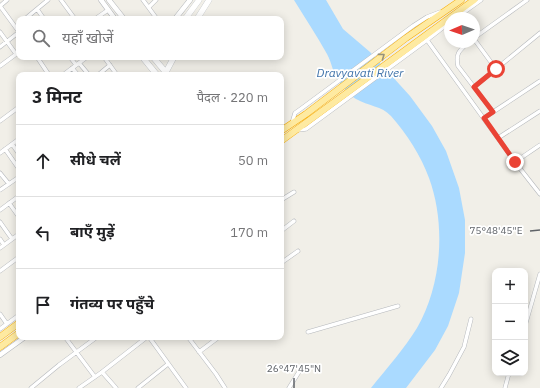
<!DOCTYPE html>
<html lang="hi">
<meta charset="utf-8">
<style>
:root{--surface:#fff;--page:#f2f2f2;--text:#202124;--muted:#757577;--line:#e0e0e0}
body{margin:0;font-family:"IBM Plex Sans","Noto Sans Devanagari",sans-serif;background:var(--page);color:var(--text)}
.controls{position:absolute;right:12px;bottom:12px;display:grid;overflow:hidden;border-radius:8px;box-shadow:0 2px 10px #0003}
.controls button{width:36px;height:36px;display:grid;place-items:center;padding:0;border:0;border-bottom:1px solid var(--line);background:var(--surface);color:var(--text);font:20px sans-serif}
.compass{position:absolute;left:444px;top:12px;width:36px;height:36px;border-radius:50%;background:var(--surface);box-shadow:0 2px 10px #0003;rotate:268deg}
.stop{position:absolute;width:12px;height:12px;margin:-9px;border:3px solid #ea4335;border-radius:50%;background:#fff}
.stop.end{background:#ea4335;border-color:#fff;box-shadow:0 1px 4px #0008}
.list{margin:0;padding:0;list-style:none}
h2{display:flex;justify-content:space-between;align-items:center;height:52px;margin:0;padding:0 16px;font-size:17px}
h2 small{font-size:13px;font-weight:400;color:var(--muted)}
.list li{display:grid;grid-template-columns:26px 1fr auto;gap:12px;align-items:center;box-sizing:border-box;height:72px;padding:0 16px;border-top:1px solid var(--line)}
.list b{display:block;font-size:15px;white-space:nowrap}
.list em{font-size:13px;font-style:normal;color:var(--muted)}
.icon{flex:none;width:22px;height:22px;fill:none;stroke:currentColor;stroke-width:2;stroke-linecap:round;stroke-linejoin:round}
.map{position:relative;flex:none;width:540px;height:388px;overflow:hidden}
.search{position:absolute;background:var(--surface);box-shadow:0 2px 10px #0003;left:16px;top:16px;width:268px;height:44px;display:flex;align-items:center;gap:10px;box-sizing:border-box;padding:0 14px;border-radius:8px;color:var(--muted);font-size:15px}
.panel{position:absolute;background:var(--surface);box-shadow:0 2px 10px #0003;left:16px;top:72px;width:268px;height:268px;border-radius:8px}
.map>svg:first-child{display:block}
.water{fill:#aadaff}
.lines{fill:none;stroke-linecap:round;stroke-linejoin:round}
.minor-casing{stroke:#b5b8bc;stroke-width:4.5}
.tertiary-casing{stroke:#b5b8bc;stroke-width:5.5}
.secondary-casing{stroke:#b6babf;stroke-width:6}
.trunk-casing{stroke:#f9ab00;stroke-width:7}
.minor{stroke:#fff;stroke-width:3.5}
.tertiary{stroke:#fff;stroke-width:4.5}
.secondary{stroke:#fff;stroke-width:5.5}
.trunk{stroke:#feeaa1;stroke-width:6}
.oneway{stroke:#97927c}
.route{stroke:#ea4335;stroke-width:5}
.ticks{fill:none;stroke:#5f6368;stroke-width:1.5}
.labels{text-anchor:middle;stroke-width:3.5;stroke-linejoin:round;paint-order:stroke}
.water-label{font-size:12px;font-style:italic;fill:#4174aa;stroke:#fff}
.ticks-label{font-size:10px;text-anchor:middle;fill:#5f6368;stroke:#fff;stroke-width:3.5;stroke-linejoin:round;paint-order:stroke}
</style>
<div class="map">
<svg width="540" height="388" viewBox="0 0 540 388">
<rect width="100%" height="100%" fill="#f1efe8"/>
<path class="water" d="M294,0H326L343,29L370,52L410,96L432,126L446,151L459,188L465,220V253L459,293L448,326L435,350L406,388H371C387,368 404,349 417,328C442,285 446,224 429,178C421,156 407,134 391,116C382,106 368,106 356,99C350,96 343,87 339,82C333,74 332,63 327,54C317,36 305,18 294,0Z"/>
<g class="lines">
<defs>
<path id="minor" d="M61,0L75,19
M143,0L157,19
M0,6L19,32
M0,6L7,0
M149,7L156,0
M37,9L48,0
M456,18L481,0
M25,19L37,9L44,19
M95,19L108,10
M0,32L16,54
M474,38L527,0
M474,39L496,69
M427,40L518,166L540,194
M469,42C460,50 455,53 458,66L493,112
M0,47L19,32
M37,57L49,75
M70,57L76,65
M104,57L117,75
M79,63L89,75
M0,66L19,52
M72,68L78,75
M63,75L87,57
M98,75L110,65
M474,87L540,33
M484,118L540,81
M0,121L19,107
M292,123L295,113L302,108L413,26L427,17L440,12
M298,130L306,129L427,40L445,26L443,22
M498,138L540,111
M12,144L19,154
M5,149L19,169
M0,153L19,139
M515,162L540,145
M0,173L9,184
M0,190L19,177
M281,200L294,192
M9,203L19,217
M0,210L19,196
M0,222L12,239
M281,231L294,221
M0,239L4,245
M0,248L19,234
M281,263L298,251
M0,271L19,257
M0,314L7,324
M525,326L540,274
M0,329L19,315
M308,332L398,306
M65,337L95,377
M149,337L186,388
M188,337L216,374L225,388
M199,352L219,337
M102,372L116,388
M31,388L59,365L97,337
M79,388L102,372L147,337
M138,388L168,364
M289,388L302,367
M441,388L449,375L464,347L471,319
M505,388L509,373"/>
<path id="tertiary" d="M101,0L115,19
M109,0L124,19
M175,19L190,0
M0,355L25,337"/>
<path id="secondary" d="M185,19L199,0
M197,19L209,0
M147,57L144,59L157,75
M153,57L168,75
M166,72L174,57"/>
<path id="trunk" d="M281,131L306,114L406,38L461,0
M281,141L474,0
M0,337L19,323
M0,347L19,333"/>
</defs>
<use href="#minor" class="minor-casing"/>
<use href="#tertiary" class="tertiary-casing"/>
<use href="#secondary" class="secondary-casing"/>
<use href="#trunk" class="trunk-casing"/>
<use href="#minor" class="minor"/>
<use href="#tertiary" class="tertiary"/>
<use href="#secondary" class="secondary"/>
<use href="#trunk" class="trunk"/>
</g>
<defs><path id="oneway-chevron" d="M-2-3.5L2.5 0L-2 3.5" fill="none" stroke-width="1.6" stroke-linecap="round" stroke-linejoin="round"/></defs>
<use class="oneway" href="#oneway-chevron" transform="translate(382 56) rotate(-36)"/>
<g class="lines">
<path class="route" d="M496,69L474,87L493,112L484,118L515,162"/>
</g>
<path class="ticks" d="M530,231L540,230M294,378V388"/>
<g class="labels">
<g class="water-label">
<text x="360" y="77">Dravyavati River</text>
</g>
</g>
<g class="ticks-label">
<text x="496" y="234">75°48'45"E</text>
<text x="294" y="372">26°47'45"N</text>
</g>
</svg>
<div class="controls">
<button>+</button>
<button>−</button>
<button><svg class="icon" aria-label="layers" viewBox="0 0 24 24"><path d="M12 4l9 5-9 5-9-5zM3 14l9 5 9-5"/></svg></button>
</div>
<svg class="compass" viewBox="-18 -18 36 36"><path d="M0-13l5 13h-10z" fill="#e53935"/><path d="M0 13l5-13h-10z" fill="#757577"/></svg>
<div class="stop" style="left:496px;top:69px"></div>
<div class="stop end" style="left:515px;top:162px"></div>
<div class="search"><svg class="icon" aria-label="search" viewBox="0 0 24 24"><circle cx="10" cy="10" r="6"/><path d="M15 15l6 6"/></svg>यहाँ खोजें</div>
<section class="panel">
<h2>3 मिनट<small>पैदल · 220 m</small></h2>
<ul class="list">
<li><svg class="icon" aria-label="ahead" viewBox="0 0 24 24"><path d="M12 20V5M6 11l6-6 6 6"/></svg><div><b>सीधे चलें</b></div><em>50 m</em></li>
<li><svg class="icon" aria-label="left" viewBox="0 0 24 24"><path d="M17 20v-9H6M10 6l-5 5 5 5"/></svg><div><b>बाएँ मुड़ें</b></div><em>170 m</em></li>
<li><svg class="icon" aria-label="arrive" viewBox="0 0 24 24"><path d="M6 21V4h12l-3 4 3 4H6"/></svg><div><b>गंतव्य पर पहुँचे</b></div></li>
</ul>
</section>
</div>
